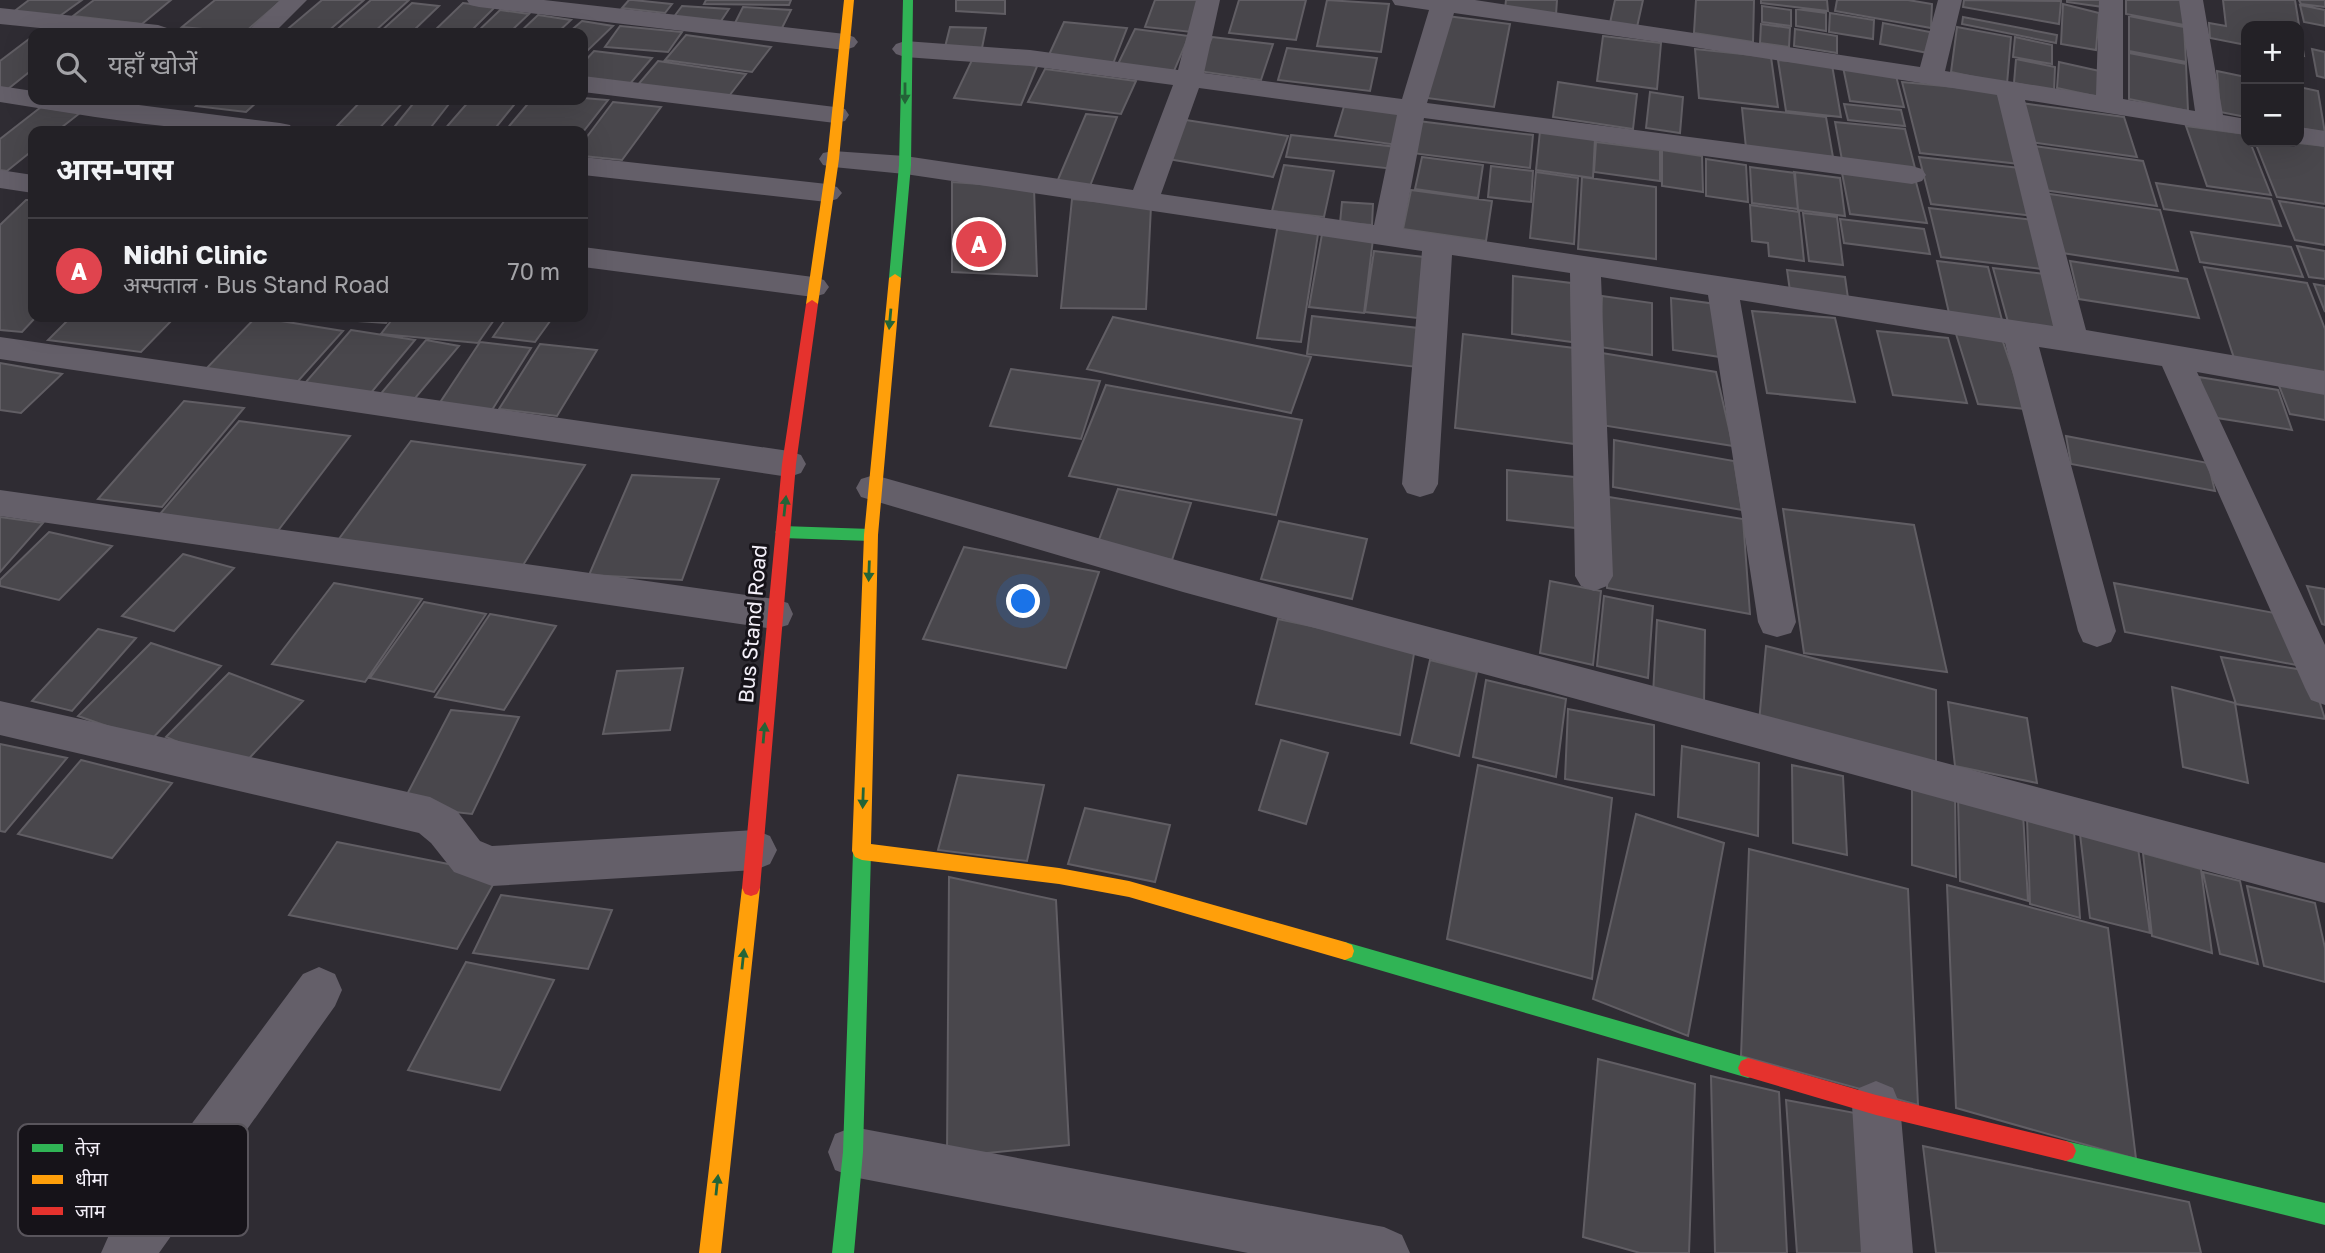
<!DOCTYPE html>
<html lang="hi">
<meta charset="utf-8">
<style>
:root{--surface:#232126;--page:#2b292e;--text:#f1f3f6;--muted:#a3a3a7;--line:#403e43;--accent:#0b8043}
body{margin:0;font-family:"Golos Text","Noto Sans Devanagari",sans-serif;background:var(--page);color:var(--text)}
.controls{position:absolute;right:21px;top:21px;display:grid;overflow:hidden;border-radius:14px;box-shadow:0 7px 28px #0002}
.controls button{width:63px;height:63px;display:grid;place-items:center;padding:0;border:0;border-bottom:2px solid var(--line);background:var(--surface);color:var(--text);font:35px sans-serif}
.you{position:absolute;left:1024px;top:602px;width:24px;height:24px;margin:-18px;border:5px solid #fff;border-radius:50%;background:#1a73e8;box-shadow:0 0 0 10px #1a73e833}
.badge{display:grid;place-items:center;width:46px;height:46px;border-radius:50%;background:var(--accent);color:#fff;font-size:23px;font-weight:700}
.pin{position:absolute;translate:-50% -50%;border:4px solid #fff;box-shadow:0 2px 7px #0006}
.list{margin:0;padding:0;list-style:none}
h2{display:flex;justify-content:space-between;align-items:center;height:91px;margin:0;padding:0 28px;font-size:30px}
h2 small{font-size:23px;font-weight:400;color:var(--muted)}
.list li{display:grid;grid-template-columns:46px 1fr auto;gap:21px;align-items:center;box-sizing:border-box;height:105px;padding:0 28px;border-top:2px solid var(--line)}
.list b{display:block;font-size:26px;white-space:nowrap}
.list p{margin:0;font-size:23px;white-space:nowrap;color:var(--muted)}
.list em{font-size:23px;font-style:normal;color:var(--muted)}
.icon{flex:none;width:38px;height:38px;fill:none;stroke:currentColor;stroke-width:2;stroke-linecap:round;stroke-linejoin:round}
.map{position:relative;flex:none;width:2325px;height:1253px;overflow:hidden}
.search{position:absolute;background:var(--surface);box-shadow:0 7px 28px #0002;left:28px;top:28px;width:560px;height:77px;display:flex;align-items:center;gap:18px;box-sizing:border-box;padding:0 24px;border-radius:14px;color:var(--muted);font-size:26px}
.panel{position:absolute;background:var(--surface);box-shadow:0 7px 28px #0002;left:28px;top:126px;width:560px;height:196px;border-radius:14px}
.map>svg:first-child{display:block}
.building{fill:#49474c;stroke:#615e64;stroke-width:2}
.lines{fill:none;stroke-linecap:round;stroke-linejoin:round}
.street{fill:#645f69;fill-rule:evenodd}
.fast{fill:#30b455;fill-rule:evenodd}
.slow{fill:#ff9f0a;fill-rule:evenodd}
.jam{fill:#e5322d;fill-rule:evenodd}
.oneway{fill:#236437}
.labels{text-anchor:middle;stroke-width:6;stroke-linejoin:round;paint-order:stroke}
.street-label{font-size:21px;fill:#f4f0f9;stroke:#161319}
.key{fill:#161319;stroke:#59555c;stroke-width:2}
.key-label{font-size:19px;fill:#f4f0f9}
</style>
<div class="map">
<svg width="2325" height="1253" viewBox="0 0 2325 1253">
<rect width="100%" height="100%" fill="#2f2c33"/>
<path class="building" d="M29,0H82L57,18L12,13Z
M94,0H171L142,24L73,16Z
M215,0H282L244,33L182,27Z
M322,0H364L326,33H283Z
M371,0H409L373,33H333Z
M629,0H633L672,4L665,13L622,8Z
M706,0H791L789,5L704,4Z
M956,0H1005V14L956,11Z
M1155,0H1202L1192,32L1145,27Z
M1239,0H1306L1296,40L1229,33Z
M1327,0L1389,4L1381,52L1317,46Z
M1506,0H1557L1556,15L1505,9Z
M1615,0H1643L1637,27L1610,23Z
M1696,0H1754L1753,42L1694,33Z
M1761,0H1827L1828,11L1761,3Z
M1837,0H1908L1932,4L1931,28L1835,11Z
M1964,0L2061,1L2059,24L1963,7Z
M2067,0H2103V7L2067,2Z
M2126,0H2183L2184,25L2126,14Z
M2223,0H2295L2304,56L2299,55V26H2246V45L2210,38L2209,23L2226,26Z
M2299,0H2325V7L2301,4Z
M412,3L439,6L411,33H379Z
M463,3L495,7L469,33H432Z
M2063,4L2099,13L2096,50L2061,44Z
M2300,5L2325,10V26L2304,22Z
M682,6L729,9L721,21L673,18Z
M1762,6L1791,10V26L1762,22Z
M743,7L791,10L780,32L733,27Z
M1796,9L1826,13V31L1796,26Z
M500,10L529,14L509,33H476Z
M1830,13L1874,20L1873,39L1829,32Z
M538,15L571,20L557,33H519Z
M1447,16L1510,24L1494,107L1427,98Z
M2129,16L2184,27L2186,62L2129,51Z
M1963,17L2057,35L2056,43L1962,24Z
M582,21L613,26L583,55V33H568Z
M1064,22L1127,28L1113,64L1048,57Z
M1883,23L1930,32L1928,53L1880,44Z
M1761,24L1790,28L1789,47L1760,43Z
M620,26L682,32L668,52L605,47Z
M950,27L986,28L982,48L945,47Z
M1957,27L2011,37L2007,84L1951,72Z
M1135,29L1189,36L1174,71L1118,64Z
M1795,29L1837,36V53L1794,46Z
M686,35L771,47L752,72L665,60Z
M33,36V69L8,89L0,88V61Z
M1603,36L1661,43L1657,89L1597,81Z
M1212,37L1273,44L1261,80L1198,71Z
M2015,37L2052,45V64L2013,57Z
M1287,48L1377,58L1370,91L1278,80Z
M1695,49L1771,57L1778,107L1699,98Z
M2312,49L2325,52V78L2317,76Z
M594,51L652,58L629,85L583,79V63Z
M2129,53L2186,64L2188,111L2129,99Z
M973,58L1038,64L1021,105L954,98Z
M2016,59L2055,67L2054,91L2014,83Z
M1778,60L1832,65L1841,117L1786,111Z
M658,61L746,74L726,100L636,87Z
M2059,62L2104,72L2099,97L2057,88Z
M1843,67L1895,72L1904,107L1850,101Z
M1045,69L1136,81L1121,114L1028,102Z
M2217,71L2246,77V117L2220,112Z
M1558,82L1637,94L1633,129L1553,117Z
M1902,82L1997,91L2020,164L1920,153Z
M2299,87L2318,91L2325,133L2299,128Z
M1650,92L1683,97L1680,133L1646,128Z
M583,98L608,100L583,132L505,131L531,100Z
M202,100H259L246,112L196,106Z
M362,100H405L377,131L337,126Z
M416,100H452L428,131H391Z
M470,100H518L493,131H443Z
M613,102L661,107L622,160L583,156V142Z
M1345,103L1405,112L1397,145L1335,136Z
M2021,103L2124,117L2137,157L2030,142Z
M1844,104L1901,110L1905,126L1848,120Z
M41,107L80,113L57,131H33V150L7,171L0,170V139Z
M1742,108L1826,117L1833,157L1746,148Z
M1086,114L1117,117L1090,186L1057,182Z
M1186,120L1288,136L1273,177L1168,159Z
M180,121L224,127L219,131H170Z
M1418,121L1533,135L1530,168L1412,153Z
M1835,122L1905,129L1915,168L1842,160Z
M2186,126L2246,134V142H2250L2271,195L2207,186Z
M1540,131L1595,138L1593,178L1536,170Z
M1291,135L1397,147L1394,169L1286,157Z
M1596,142L1660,150V181L1594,172Z
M2255,142H2290L2325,146V204L2277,197Z
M2034,146L2143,161L2157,206L2044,190Z
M1662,150L1702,156L1703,192L1662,186Z
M1422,157L1483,165L1478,198L1415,189Z
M1919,157L2020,168L2035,216L1931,204Z
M1706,159L1746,165L1748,202L1706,196Z
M1284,165L1334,171L1324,217L1272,211Z
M1491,166L1533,171L1531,202L1488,197Z
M1750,167L1795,173L1798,209L1752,203Z
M1536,172L1578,178L1574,244L1530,238Z
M1794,172L1840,178L1845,216L1798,210Z
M1842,173L1916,182L1927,223L1850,214Z
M1582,177L1656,187V259L1578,249Z
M952,182L1034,188L1037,276L952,272Z
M2156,183L2271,199L2281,226L2164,209Z
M1411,190L1492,201L1486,241L1403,229Z
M2043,193L2160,210L2178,271L2056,252Z
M1072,199L1151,206L1146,309L1061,308Z
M26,200H33V317H36L22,332L0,330V225Z
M2279,201L2325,208V245L2295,240Z
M1342,202L1373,204L1372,225L1340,223Z
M1750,205L1799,212L1804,261L1769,256L1768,243L1752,241Z
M1929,208L2034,220L2050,270L1941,257Z
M1803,213L1837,217L1843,265L1809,261Z
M1840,219L1924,229L1930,254L1844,243Z
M1278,224L1319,228L1301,342L1257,338Z
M2191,232L2291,247L2303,277L2200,262Z
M1322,234L1373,239L1364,313L1309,307Z
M2297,246L2325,251V279L2309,277Z
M1374,251L1432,258L1426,319L1365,312Z
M1937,261L1988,267L2002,320L1949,313Z
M2070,261L2187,279L2199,318L2079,299Z
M2204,267L2307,283L2325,329V375L2235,361Z
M1993,268L2045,274L2062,329L2008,322Z
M1787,270L1845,277L1848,298L1790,291Z
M1513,276L1571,283L1572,342L1512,334Z
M2314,284L2325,286V312Z
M1602,296L1652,303V355L1600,347Z
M1671,298L1716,304L1720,357L1673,350Z
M1752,311L1835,318L1855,402L1767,393Z
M1312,316L1427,329L1425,368L1307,354Z
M71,317H175L141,352L48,340Z
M256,317L343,331L291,389L201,374Z
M360,317H390L386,323L356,321Z
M394,317H496L478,343L381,334Z
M507,317H553L535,342L493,337Z
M1113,317L1311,357L1291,413L1087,369Z
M351,330L415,340L365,400L299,390Z
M1877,331L1948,338L1967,403L1893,395Z
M1463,334L1582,349V445L1455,428Z
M1956,334L2002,339L2026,409L1978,404Z
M426,340L459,346L411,403L378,397Z
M480,342L531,348L492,410L439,404Z
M540,344L597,350L557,416L499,409Z
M1602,353L1716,372L1733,446L1601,425Z
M0,363L62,374L21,413L0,410Z
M1011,369L1100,381L1081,439L990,426Z
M2199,377L2278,390L2292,430L2211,417Z
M2278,383L2325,390V420L2290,414Z
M1106,385L1302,420L1276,515L1069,476Z
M184,401L244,408L162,507L98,499Z
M239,421L350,436L277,532L160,514Z
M2066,436L2208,463L2215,491L2071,464Z
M1614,440L1734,461L1742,510L1613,487Z
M411,441L585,465L517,575L333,547Z
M1507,470L1574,477L1576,528L1507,520Z
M632,475L719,479L682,580L589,575Z
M1118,489L1191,503L1172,560L1097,545Z
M1609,497L1743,519L1750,614L1607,588Z
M1783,509L1914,525L1947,672L1804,653Z
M0,517L43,523L0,572Z
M1279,521L1367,539L1352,599L1261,579Z
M49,532L112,546L59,600L0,586V580Z
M964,547L1099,572L1066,668L923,639Z
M183,554L234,568L174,631L122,616Z
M1550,581L1601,591L1593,665L1540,653Z
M334,583L422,599L365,682L272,664Z
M2114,583L2280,614L2296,665L2125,632Z
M2307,586L2325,589V625L2322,624Z
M1604,596L1653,606L1648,678L1597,666Z
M424,602L486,614L434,692L370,678Z
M490,614L556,626L504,710L435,697Z
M1278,619L1415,648L1400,735L1256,704Z
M1657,620L1705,630L1704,705L1653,695Z
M98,629L136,638L72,711L32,701Z
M151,643L221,666L150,741L78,716Z
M1766,646L1936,690V770L1759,722Z
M2221,657L2310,671L2325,719L2236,704Z
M1430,660L1477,672L1459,756L1411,743Z
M683,668L670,730L603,734L617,671Z
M229,673L303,701L240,768L166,737Z
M1486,680L1566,699L1556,777L1473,757Z
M2172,687L2235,703L2248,783L2183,767Z
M1948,702L2027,718L2037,783L1955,766Z
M1568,709L1654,725V795L1565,779Z
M451,710L519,717L472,814L401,806Z
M1281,740L1328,753L1306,824L1259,810Z
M0,744L67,758L5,832L0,831Z
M1682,746L1759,763L1758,836L1678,817Z
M81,760L172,783L112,858L18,834Z
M1478,765L1612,798L1592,979L1447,939Z
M1792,765L1843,776L1847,855L1793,843Z
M958,775L1044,785L1027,861L938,850Z
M1912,781L1955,792L1956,877L1912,865Z
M1958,796L2023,813L2028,901L1960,881Z
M1085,808L1170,825L1155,882L1068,864Z
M1636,814L1724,843L1688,1036L1593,999Z
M2027,818L2074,830L2080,918L2030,904Z
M2080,834L2138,848L2150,933L2090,918Z
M337,842L499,874L457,949L289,915Z
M1749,849L1908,889L1918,1105L1741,1056Z
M2143,853L2201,869L2212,953L2152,936Z
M2203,872L2240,881L2258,964L2220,954Z
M949,877L1056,900L1069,1145L947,1157Z
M1947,885L2108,928L2136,1159L1956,1108Z
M2247,886L2315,903L2325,948V982L2264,966Z
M501,895L612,910L588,969L473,953Z
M466,962L554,980L500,1090L408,1070Z
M1598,1059L1695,1084L1689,1253H1640L1583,1237Z
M1711,1076L1779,1092L1787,1253H1715Z
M1786,1100L1855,1113L1869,1253H1797Z
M1923,1146L2189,1202L2201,1253H1936Z"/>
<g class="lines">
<path class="street" d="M280,0H307L274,33H246Z
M467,0H544L845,34L854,37L858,42L854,47L845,50L479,7L470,5Z
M1196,0H1220L1204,73L1402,99L1429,10L1395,5L1392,0H1475L1920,67L1938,0H1962L1945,71L2096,95L2099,0H2123V99L2195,111L2179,0H2203L2223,115L2246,119V135L2025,100L2086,330L2325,371V395L2197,372L2325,645V705L2311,700L2305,688L2162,366L2039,347L2116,631L2111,642L2097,647L2083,642L2078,631L2005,343L1740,300L1796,622L1791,633L1777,637L1763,633L1758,622L1708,295L1601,277L1613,576L1607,586L1594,591L1581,586L1575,576L1570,273L1452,255L1438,484L1433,493L1420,497L1407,493L1402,484L1422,251L905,174L833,167L823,165L819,159L823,153L833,151L905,156L1133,190L1173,85L1030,66L905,57L896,54L892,49L896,44L905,41L1030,50L1178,70ZM1454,13L1687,46L1997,95L2053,326L1403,229L1424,118L1912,184L1922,181L1926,175L1922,169L1912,166L1427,103ZM1199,88L1397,115L1374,225L1161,194Z
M0,8L158,25L167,28L171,33H90L0,24Z
M583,76L835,107L845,109L849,115L845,121L835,123L583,92Z
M0,86L33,91V100H100L280,123L290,125L294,131C196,136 96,117 0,102Z
M2299,127L2325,131V147L2293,142H2299Z
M583,157L827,184L837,187L842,193L837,199L827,202L583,175Z
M0,170L33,175V193L0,188Z
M583,247L813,277L824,280L829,287L824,294L813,297L583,267Z
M0,337L789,451L801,455L806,464L801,473L789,477L0,359Z
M874,475L1183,562L2325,863V903L1183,592L861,497L856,488L861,479Z
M0,490L774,599L788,603L793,614L788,625L774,629L0,516Z
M0,701L430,797L457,811L480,841L492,846L755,830L770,836L777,850L770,864L755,870L492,886L454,872L431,843L419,833L0,735Z
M319,967L335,974L342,990L335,1006L159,1253H101L109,1235L303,974Z
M1876,1081L1893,1088L1900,1105L1913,1253H1861L1852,1105L1859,1088Z
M853,1127L1384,1227L1402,1235L1410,1253H1248L853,1177L835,1170L828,1152L835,1134Z"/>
<path class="fast" d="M903,0H913L911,165L901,278L895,282L889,278L899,165Z
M782,526L871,529L878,535L871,541L782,538L775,532Z
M862,844L868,846L871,852L863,1152L854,1253H832L843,1152L853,852L856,846Z
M1345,942L1748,1058L1755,1061L1758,1068L1755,1075L1748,1078L1345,960L1338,957L1336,951L1338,945Z
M2066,1141L2325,1203V1225L2066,1161L2059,1158L2056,1151L2059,1144Z"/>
<path class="slow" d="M844,0H854L839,159L818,304L812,308L806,304L827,159Z
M895,274L901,278L878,535L871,844L1059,868L1129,881L1345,942L1352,945L1354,951L1352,957L1345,960L1129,897L1059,884L862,860L855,857L852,851L864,535L889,278Z
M751,880L757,882L760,888L721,1253H699L742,888L745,882Z"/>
<path class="jam" d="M812,300L818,304L796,464L760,888L757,894L751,896L745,894L742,888L782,464L806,304Z
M1748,1058L1876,1095L2066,1141L2073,1144L2076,1151L2073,1158L2066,1161L1876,1115L1741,1075L1738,1068L1741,1061Z"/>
</g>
<defs><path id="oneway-solid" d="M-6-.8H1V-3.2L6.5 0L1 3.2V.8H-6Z" transform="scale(1.75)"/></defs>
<g class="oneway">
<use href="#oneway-solid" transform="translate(905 93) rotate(90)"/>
<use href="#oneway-solid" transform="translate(890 319) rotate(95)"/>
<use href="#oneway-solid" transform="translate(785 506) rotate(-84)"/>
<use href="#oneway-solid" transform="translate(869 571) rotate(92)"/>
<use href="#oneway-solid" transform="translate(764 733) rotate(-85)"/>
<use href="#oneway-solid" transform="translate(863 798) rotate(92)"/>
<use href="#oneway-solid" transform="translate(743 959) rotate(-84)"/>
<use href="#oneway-solid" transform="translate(717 1185) rotate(-84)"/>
</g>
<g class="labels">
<g class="street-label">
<text transform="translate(753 624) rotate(-85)" y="7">Bus Stand Road</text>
</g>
</g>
<rect x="18" y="1124" width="230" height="112" rx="10" class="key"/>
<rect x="32" y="1144" width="31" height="8" fill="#30b455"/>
<rect x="32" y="1175" width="31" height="9" fill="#ff9f0a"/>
<rect x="32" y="1207" width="31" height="8" fill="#e5322d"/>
<g class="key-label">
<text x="75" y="1155">तेज़</text>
<text x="75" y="1186">धीमा</text>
<text x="75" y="1218">जाम</text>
</g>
</svg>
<div class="controls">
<button>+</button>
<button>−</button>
</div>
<div class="you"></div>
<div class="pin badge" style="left:979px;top:244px;background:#e0444e">A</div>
<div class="search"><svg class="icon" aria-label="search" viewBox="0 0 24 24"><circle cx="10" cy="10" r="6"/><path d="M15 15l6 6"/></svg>यहाँ खोजें</div>
<section class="panel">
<h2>आस-पास<small></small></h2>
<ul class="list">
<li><span class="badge" style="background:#e0444e">A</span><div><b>Nidhi Clinic</b><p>अस्पताल · Bus Stand Road</p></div><em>70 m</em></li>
</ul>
</section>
</div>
